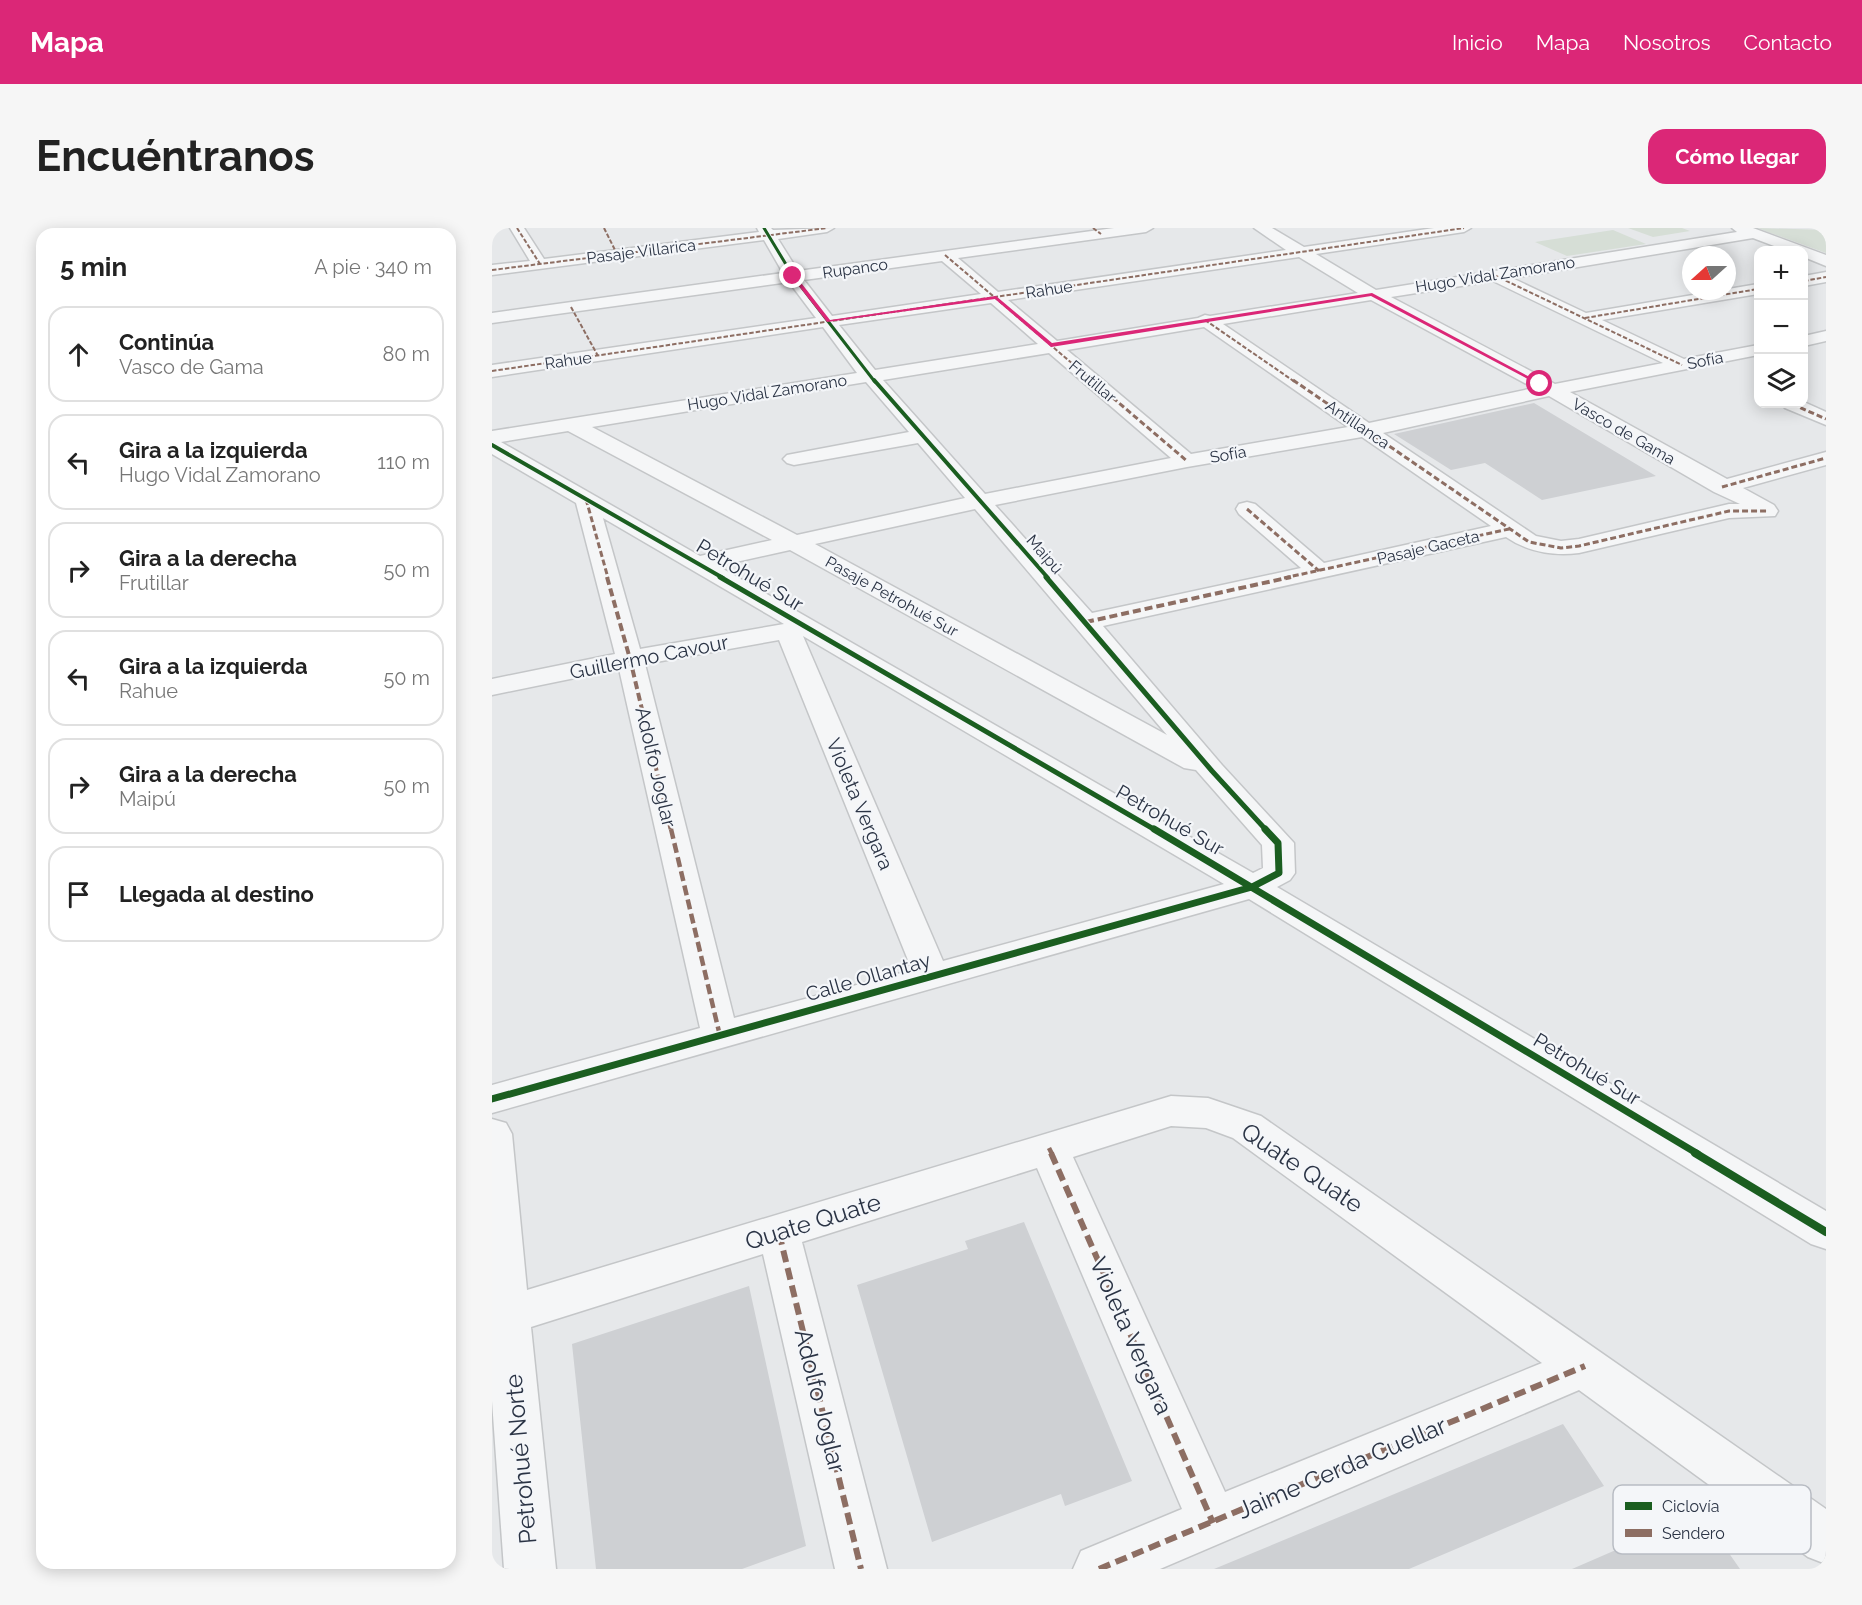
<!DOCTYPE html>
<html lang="es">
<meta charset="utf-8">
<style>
:root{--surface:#fff;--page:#f6f6f6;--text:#222;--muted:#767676;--line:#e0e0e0;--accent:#db2777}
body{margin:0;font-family:Raleway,sans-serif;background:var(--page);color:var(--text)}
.controls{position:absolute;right:18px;top:18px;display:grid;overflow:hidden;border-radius:12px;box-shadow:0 3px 15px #0003}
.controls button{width:54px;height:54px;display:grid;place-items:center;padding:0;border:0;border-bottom:2px solid var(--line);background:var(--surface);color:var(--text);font:30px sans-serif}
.compass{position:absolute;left:1190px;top:18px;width:54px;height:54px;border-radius:50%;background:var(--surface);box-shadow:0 3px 15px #0003;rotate:249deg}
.stop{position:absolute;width:18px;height:18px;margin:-14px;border:4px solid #db2777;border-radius:50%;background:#fff}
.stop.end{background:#db2777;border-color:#fff;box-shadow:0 2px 6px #0008}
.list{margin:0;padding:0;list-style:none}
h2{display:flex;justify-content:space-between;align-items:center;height:78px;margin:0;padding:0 24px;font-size:26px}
h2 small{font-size:20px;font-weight:400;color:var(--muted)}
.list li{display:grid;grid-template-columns:39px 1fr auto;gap:18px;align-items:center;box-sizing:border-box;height:96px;margin:0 12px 12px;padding:0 12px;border:2px solid var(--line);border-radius:18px}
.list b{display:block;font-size:22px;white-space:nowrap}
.list p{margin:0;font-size:20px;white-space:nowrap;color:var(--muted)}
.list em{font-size:20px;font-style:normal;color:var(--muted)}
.icon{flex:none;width:33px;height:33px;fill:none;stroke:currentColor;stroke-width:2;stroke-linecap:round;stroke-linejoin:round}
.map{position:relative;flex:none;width:1334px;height:1341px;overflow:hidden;border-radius:18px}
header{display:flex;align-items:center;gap:36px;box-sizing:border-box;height:84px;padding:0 30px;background:var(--accent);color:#fff}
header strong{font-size:28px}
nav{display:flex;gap:33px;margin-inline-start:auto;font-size:21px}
.intro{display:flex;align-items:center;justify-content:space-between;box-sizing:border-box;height:144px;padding:0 36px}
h1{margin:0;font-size:42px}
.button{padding:15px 27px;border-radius:18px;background:var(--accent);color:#fff;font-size:21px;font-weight:700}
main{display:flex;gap:36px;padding:0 36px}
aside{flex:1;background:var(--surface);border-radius:18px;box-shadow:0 3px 15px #0003}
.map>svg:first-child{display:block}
.green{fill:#d6ded6}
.building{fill:#ced0d3}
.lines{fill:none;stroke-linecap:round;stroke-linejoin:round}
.minor-casing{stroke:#c4c6c8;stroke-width:3}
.minor{fill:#f5f6f7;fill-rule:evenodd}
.quiet-far4{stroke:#8d6e63;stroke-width:2;stroke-dasharray:4.5 2;stroke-linecap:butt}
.quiet-far3{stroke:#8d6e63;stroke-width:3;stroke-dasharray:6 3;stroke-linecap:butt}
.quiet-far2{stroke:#8d6e63;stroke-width:4;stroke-dasharray:8 4;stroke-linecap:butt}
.quiet-far1{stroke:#8d6e63;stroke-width:4.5;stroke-dasharray:10 4.5;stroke-linecap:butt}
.quiet{stroke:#8d6e63;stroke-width:6;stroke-dasharray:12 6;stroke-linecap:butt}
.cycleway-far4-casing{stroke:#f4f6f9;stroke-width:5}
.cycleway-far3-casing{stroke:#f4f6f9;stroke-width:6}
.cycleway-far2-casing{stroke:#f4f6f9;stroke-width:8}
.cycleway-far1-casing{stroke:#f4f6f9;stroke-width:10}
.cycleway-casing{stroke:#f4f6f9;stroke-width:12}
.cycleway-far4{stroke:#1b5e20;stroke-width:3}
.cycleway-far3{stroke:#1b5e20;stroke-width:4}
.cycleway-far2{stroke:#1b5e20;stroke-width:5}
.cycleway-far1{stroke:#1b5e20;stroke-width:7}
.cycleway{stroke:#1b5e20;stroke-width:8}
.route{fill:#db2777}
.labels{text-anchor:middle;stroke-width:4.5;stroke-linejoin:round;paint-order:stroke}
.far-street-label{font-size:16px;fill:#2b3445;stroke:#f4f6f9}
.street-label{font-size:20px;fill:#2b3445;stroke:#f4f6f9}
.near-street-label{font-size:24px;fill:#2b3445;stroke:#f4f6f9}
.key{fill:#f4f6f9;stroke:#b8bcc3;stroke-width:1.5}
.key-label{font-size:16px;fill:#2b3445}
</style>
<header>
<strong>Mapa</strong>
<nav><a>Inicio</a><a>Mapa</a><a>Nosotros</a><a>Contacto</a></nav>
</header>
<div class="intro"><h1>Encuéntranos</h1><a class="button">Cómo llegar</a></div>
<main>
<aside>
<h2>5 min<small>A pie · 340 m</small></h2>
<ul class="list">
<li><svg class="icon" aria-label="ahead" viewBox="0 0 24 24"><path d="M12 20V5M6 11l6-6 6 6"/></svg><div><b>Continúa</b><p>Vasco de Gama</p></div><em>80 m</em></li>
<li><svg class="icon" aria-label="left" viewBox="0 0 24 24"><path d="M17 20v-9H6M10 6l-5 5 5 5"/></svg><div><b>Gira a la izquierda</b><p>Hugo Vidal Zamorano</p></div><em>110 m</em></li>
<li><svg class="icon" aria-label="right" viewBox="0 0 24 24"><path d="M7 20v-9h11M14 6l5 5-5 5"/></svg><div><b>Gira a la derecha</b><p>Frutillar</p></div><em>50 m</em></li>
<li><svg class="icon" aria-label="left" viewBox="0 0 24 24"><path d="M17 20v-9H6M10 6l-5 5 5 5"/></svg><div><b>Gira a la izquierda</b><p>Rahue</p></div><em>50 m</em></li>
<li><svg class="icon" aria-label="right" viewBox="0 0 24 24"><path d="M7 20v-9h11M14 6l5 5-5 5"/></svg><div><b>Gira a la derecha</b><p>Maipú</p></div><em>50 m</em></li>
<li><svg class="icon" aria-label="arrive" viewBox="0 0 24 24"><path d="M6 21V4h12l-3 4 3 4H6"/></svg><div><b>Llegada al destino</b></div></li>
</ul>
</aside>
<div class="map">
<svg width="1334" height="1341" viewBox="0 0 1334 1341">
<rect width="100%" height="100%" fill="#e6e8ea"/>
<path class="green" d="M1136,0H1190L1198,3L1161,9Z
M1266,0L1334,2V25L1276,4Z
M1121,2L1154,16L1075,28L1043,14Z"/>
<path class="building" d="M1042,175L1164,248L1050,272L993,235L959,242L902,206Z
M532,994L640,1253L573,1278L569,1266L440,1314L365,1057L476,1021L473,1013Z
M257,1058L314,1318L250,1341H104L80,1116Z
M1071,1196L1112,1258L917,1341H722Z
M1209,1285L1248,1341H1080Z"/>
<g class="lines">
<defs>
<path id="minor" d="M18,0H32L52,31L267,4L265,0H279L281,2L342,0L335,4L286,11L306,43L622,0H661L654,4L466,30L506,64L794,22L762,0H780L812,19L942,0H979L972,4L824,26L884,62L1245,4L1240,0H1261L1334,27V38L1312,29V22H1293L1261,10L1020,50L1094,85L1266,56V66L1110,92L1192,131L1266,117V127L1078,164L1235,251L1334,224V237L1251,260L1282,277L1286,283L1283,288L1237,290L1087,325C1061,328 1036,324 1014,309L611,398L730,537L802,615L803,645L798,652L785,659L1334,983V1021L1319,1016L757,671L0,885V857L208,800L127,441L0,467V451L123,426L84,275L0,226V203L365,145L331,99L0,149V137L324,90L297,54L0,95V85L291,45L272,12L0,47V37L38,33ZM807,29L866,65L718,88L713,87L706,90L565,113L516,72ZM450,33L489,66L340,88L312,52ZM1001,53L1171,135L1063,156L899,69ZM879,72L1042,160L877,195L731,96ZM499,75L546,116L383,142L347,97ZM712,99L856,199L699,226L575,122ZM557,125L679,230L493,266L391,152ZM374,154L417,204L295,227L291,231L295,235L302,237L426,215L473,270L305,307L100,199ZM1057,168L1222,264L1248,276H1237L1087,311L1069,313L1044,308L891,205ZM76,203L280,312L208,328L9,214ZM870,209L999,298L832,335L763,276L755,274L747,276L744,281L747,286L809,340L600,385L503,277L695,239ZM483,281L675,507L323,316ZM111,290L277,387L292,396L148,421ZM298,322L692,540L704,542L770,617L771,640L761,645L226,338ZM311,408L732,656L451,733ZM287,412L420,742L242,790L153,436Z
M1334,44V54L1312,58V48Z
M1334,103V113L1312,118V108Z
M1312,174L1334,184V197L1293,180L1290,176Z
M679,868L716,870L769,888L1334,1281V1336L1316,1329L1087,1162L668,1341H581L589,1323L690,1281L545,940L310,1014L395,1341H343L271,1026L39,1099L64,1341H12L0,1173V891L14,895L20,906L35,1062ZM679,898L714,900L741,910L1050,1135L733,1264L581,929Z"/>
</defs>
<use href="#minor" class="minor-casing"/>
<use href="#minor" class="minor"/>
<path class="quiet-far4" d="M25,0L48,36
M112,0L125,26
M601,0L609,6
M453,27L602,154
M0,42L335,0
M1002,47L1190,137
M1312,53L1334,49
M79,79L106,128
M1093,90L1266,61
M713,92L803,154
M0,143L972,0"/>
<path class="quiet-far3" d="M600,152L695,233
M801,152L1037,314L1069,320L1087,318L1237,283H1275
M1300,176L1334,191
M1230,259L1334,230
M94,271L116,350
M755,281L827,343
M792,350L1017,301"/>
<path class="quiet-far2" d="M115,349L138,431L179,603
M594,394L799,349"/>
<path class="quiet-far1" d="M179,601L228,808
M557,920L560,926"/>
<path class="quiet" d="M559,925L721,1295
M287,1005L369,1341
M607,1341L1093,1138"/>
<defs>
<path id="cycleway-far4" d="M272,0L301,48L383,154"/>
<path id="cycleway-far3" d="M382,152L556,350
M0,217L231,350"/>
<path id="cycleway-far2" d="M228,349L665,603
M554,349L720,543L775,603"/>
<path id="cycleway-far1" d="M662,601L1206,926
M0,871L760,659L787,645L786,615L773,601"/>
<path id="cycleway" d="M1203,925L1334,1004"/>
</defs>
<use href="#cycleway-far4" class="cycleway-far4-casing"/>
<use href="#cycleway-far3" class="cycleway-far3-casing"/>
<use href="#cycleway-far2" class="cycleway-far2-casing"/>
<use href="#cycleway-far1" class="cycleway-far1-casing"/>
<use href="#cycleway" class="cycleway-casing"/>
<use href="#cycleway-far4" class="cycleway-far4"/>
<use href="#cycleway-far3" class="cycleway-far3"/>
<use href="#cycleway-far2" class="cycleway-far2"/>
<use href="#cycleway-far1" class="cycleway-far1"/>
<use href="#cycleway" class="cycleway"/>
</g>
<path class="route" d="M303,47L338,92L504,68L560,115L880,65L1051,156L1047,157L879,68L559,119L503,71L335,94L299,48Z"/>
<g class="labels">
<g class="far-street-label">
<text transform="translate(149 23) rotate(-7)" y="6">Pasaje Villarica</text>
<text transform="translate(363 40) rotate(-8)" y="6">Rupanco</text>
<text transform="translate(1003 46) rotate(-9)" y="6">Hugo Vidal Zamorano</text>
<text transform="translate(557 61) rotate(-9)" y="6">Rahue</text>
<text transform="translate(76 132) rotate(-8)" y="6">Rahue</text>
<text transform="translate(1213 132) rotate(-11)" y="6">Sofía</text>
<text transform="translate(601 153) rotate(40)" y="6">Frutillar</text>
<text transform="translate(275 164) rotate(-9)" y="6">Hugo Vidal Zamorano</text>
<text transform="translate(866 196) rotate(34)" y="6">Antillanca</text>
<text transform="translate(1132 203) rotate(30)" y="6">Vasco de Gama</text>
<text transform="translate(736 226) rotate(-10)" y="6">Sofía</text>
<text transform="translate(936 319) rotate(-13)" y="6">Pasaje Gaceta</text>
<text transform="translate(553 326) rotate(49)" y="6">Maipú</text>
<text transform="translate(400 368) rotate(29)" y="6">Pasaje Petrohué Sur</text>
</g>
<g class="street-label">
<text transform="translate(258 347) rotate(31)" y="7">Petrohué Sur</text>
<text transform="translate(157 429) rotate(-11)" y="7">Guillermo Cavour</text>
<text transform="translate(164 539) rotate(77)" y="7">Adolfo Joglar</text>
<text transform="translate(368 576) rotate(67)" y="7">Violeta Vergara</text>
<text transform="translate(678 592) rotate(30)" y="7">Petrohué Sur</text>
<text transform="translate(376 749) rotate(-16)" y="7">Calle Ollantay</text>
<text transform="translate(1095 841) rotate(31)" y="7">Petrohué Sur</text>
</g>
<g class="near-street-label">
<text transform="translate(810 940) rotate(34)" y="8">Quate Quate</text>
<text transform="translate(321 994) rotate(-17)" y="8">Quate Quate</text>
<text transform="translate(639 1108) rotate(66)" y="8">Violeta Vergara</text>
<text transform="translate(328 1173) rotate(76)" y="8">Adolfo Joglar</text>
<text transform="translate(29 1231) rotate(-95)" y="8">Petrohué Norte</text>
<text transform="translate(850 1240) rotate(-23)" y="8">Jaime Cerda Cuellar</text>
</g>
</g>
<rect x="1121" y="1257" width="198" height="69" rx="9" class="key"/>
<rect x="1133" y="1274" width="27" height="8" fill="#1b5e20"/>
<rect x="1133" y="1301" width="27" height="8" fill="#8d6e63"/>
<g class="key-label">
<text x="1170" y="1284">Ciclovía</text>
<text x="1170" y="1311">Sendero</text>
</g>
</svg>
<div class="controls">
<button>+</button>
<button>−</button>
<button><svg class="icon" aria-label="layers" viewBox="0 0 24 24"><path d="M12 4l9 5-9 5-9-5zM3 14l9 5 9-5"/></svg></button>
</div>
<svg class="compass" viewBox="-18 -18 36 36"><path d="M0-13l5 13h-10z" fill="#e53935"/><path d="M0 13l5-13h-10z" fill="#767676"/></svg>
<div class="stop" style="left:1048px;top:156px"></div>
<div class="stop end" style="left:301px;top:48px"></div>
</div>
</main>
